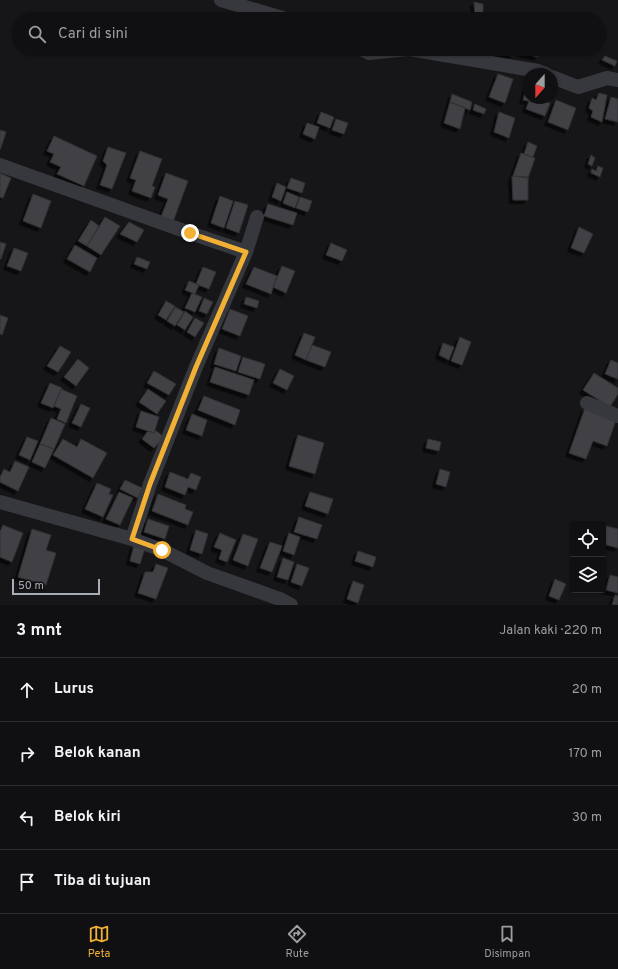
<!DOCTYPE html>
<html lang="id">
<meta charset="utf-8">
<style>
:root{--surface:#101012;--page:#1e1e20;--text:#f1f3f6;--muted:#9c9d9f;--line:#303032;--accent:#f2b134}
body{margin:0;font-family:Overpass,sans-serif;background:var(--page);color:var(--text)}
.controls{position:absolute;right:12px;bottom:12px;display:grid;overflow:hidden;border-radius:4px;box-shadow:0 1px 3px #0004}
.controls button{width:36px;height:36px;display:grid;place-items:center;padding:0;border:0;border-bottom:1px solid var(--line);background:var(--surface);color:var(--text);font:20px sans-serif}
.compass{position:absolute;left:522px;top:68px;width:36px;height:36px;border-radius:50%;background:var(--surface);box-shadow:0 1px 3px #0004;rotate:201deg}
.scale{position:absolute;left:12px;bottom:10px;width:88px;box-sizing:border-box;padding-left:4px;border:2px solid #a8adb8;border-top:0;font-size:11px;line-height:14px;white-space:nowrap;color:#a8adb8;-webkit-text-stroke:3px #111113;paint-order:stroke}
.stop{position:absolute;width:12px;height:12px;margin:-9px;border:3px solid #f2b134;border-radius:50%;background:#fff}
.stop.end{background:#f2b134;border-color:#fff;box-shadow:0 1px 4px #0008}
.list{margin:0;padding:0;list-style:none}
h2{display:flex;justify-content:space-between;align-items:center;height:52px;margin:0;padding:0 16px;font-size:17px}
h2 small{font-size:13px;font-weight:400;color:var(--muted)}
.list li{display:grid;grid-template-columns:26px 1fr auto;gap:12px;align-items:center;box-sizing:border-box;height:64px;padding:0 16px;border-top:1px solid var(--line)}
.list b{display:block;font-size:15px;white-space:nowrap}
.list em{font-size:13px;font-style:normal;color:var(--muted)}
.icon{flex:none;width:22px;height:22px;fill:none;stroke:currentColor;stroke-width:2;stroke-linecap:round;stroke-linejoin:round}
.map{position:relative;flex:none;width:618px;height:605px;overflow:hidden}
.search{position:absolute;background:var(--surface);box-shadow:0 1px 3px #0004;left:12px;right:12px;top:12px;height:44px;display:flex;align-items:center;gap:10px;box-sizing:border-box;padding:0 14px;border-radius:22px;color:var(--muted);font-size:15px}
.sheet{height:308px;background:var(--surface)}
nav{display:flex;justify-content:space-around;align-items:center;box-sizing:border-box;height:56px;border-top:1px solid var(--line);background:var(--surface);font-size:11px;color:var(--muted)}
nav a{display:grid;justify-items:center;gap:2px}
nav .on{color:var(--accent)}
.map>svg:first-child{display:block}
.building{fill:#404145;stroke:#303034;filter:url(#shadow)}
.lines{fill:none;stroke-linecap:round;stroke-linejoin:round}
.minor{stroke:#37383d;stroke-width:14}
.route{stroke:#f2b134;stroke-width:5}
</style>
<div class="map">
<svg width="618" height="605" viewBox="0 0 618 605">
<defs>
<filter id="shadow"><feDropShadow dx="-3.5" dy="3.5" stdDeviation="0" flood-color="#0009"/></filter>
</defs>
<rect width="100%" height="100%" fill="#161618"/>
<path class="building" d="M474,2L483,4V16H475Z
M494,49H514L513,56L494,53Z
M522,49H539L538,57L522,53Z
M605,56L617,61L615,66L602,60Z
M498,74L513,79L505,103L489,97Z
M527,86L528,98H539L537,103L523,100Z
M599,93L607,95L602,122L591,117L593,111L589,108L592,98L596,100Z
M452,94L472,102L470,110L450,102Z
M611,97L618,99V122L605,119Z
M538,99L550,103L545,116L526,109L529,101L537,103Z
M556,100L576,108L568,130L548,122Z
M450,102L465,108L460,129L444,123Z
M475,104L486,109L484,114L473,110Z
M321,112L334,117L330,128L317,123Z
M499,112L515,118L509,138L494,132Z
M336,119L348,123L344,134L332,130Z
M307,123L319,127L315,139L303,134Z
M0,130L6,132L0,150Z
M54,136L97,156L84,186L57,174L61,167L50,162L54,154L47,151Z
M528,142L537,146L533,157L524,154Z
M108,147L126,153L112,189L100,185L107,165L103,161Z
M140,151L162,159L152,186L155,187L151,198L132,191L136,180L130,178Z
M521,153L535,158L528,178L513,176Z
M591,155L595,158L592,166L588,164Z
M598,166L603,168L600,177L591,173L592,169L596,171Z
M0,173L11,178L3,198L0,197Z
M166,173L188,181L173,222L161,217L168,199L158,195Z
M512,176L528,177V200H513Z
M291,178L305,183L302,193L287,188Z
M277,183L286,187L281,201L272,197Z
M287,192L299,197L295,208L283,203Z
M33,194L51,201L41,228L23,221Z
M220,196L233,201L224,228L211,223Z
M300,197L312,201L308,212L296,208Z
M235,201L248,205L239,233L226,228Z
M268,204L297,213L293,225L264,216Z
M105,217L120,226L101,255L87,246Z
M91,220L99,226L87,246L78,241Z
M129,222L144,230L137,242L120,234Z
M579,227L593,234L584,253L571,248Z
M0,242L6,244L1,259H0Z
M331,243L347,250L342,261L326,255Z
M75,245L97,258L90,272L67,259Z
M14,248L28,253L21,271L7,266Z
M137,257L150,262L147,269L134,264Z
M282,266L295,271L286,293L273,287Z
M203,267L216,272L209,289L196,284Z
M254,267L277,276L271,294L246,284Z
M189,281L199,285L195,294L185,290Z
M192,293L202,297L195,312L185,308Z
M246,297L259,301L257,308L244,304Z
M204,298L213,302L207,314L199,311Z
M166,301L175,306L166,320L158,315Z
M175,307L184,312L175,326L167,321Z
M230,309L248,316L240,336L222,329Z
M185,311L193,317L185,330L177,325Z
M0,315L8,318L2,335L0,334Z
M195,318L204,323L195,337L187,332Z
M304,333L315,337L306,360L295,355Z
M460,337L471,342L462,365L451,361Z
M443,343L454,347L449,360L439,355Z
M312,345L331,352L325,367L306,360Z
M60,346L71,352L58,372L47,366Z
M219,348L241,356L236,371L214,364Z
M243,357L265,364L260,379L238,372Z
M78,359L89,368L76,386L64,377Z
M611,360L618,363V379L605,374Z
M215,367L254,380L249,395L210,382Z
M280,369L294,376L287,390L273,383Z
M154,371L176,384L169,395L147,383Z
M594,373L618,388V394L610,407L583,390Z
M50,383L62,388L53,408L41,403Z
M61,389L77,396L66,423L57,419L61,409L54,406Z
M148,389L166,401L157,414L139,402Z
M204,396L240,410L235,425L198,410Z
M81,404L90,408L81,427L72,423Z
M585,408L616,420L607,446L593,441L586,459L569,453Z
M141,411L159,417L154,433L136,427Z
M192,414L207,420L202,436L186,430Z
M51,418L65,424L54,449L40,444Z
M155,430L164,437L154,448L142,439L148,431L154,433Z
M298,435L324,443L315,474L289,466Z
M27,437L38,441L30,460L19,455Z
M63,439L77,447L81,439L107,453L93,478L53,455Z
M428,439L441,442L439,451L426,448Z
M40,444L54,449L45,468L32,462Z
M15,461L29,467L18,491L0,482V477L4,469L10,472Z
M440,469L450,472L446,487L436,484Z
M170,472L188,479L191,473L201,477L196,490L188,487L185,495L165,487Z
M125,480L142,488L138,498L120,489Z
M97,483L111,489L109,494L113,495L103,517L85,509Z
M119,492L133,498L120,525L106,519Z
M310,492L333,499L328,514L305,506Z
M158,494L186,505L185,509L193,512L188,525L152,511Z
M299,517L322,525L317,539L294,532Z
M148,519L169,526L165,539L144,532Z
M3,525L23,533L12,562L0,557V532Z
M606,526L618,529V548L603,544V540Z
M32,529L51,535L46,550L56,553L46,585L18,577Z
M196,530L208,534L202,554L190,550Z
M220,533L236,540L227,562L219,559L222,550L214,547Z
M289,533L300,537L294,555L283,551Z
M243,534L258,539L248,566L233,560Z
M270,542L282,546L272,572L260,568Z
M134,545L145,548L140,564L130,561Z
M358,551L376,557L373,567L355,561Z
M283,558L294,562L288,580L277,577Z
M156,564L168,568L156,599L138,593L145,572H153Z
M297,564L309,568L302,586L291,582Z
M610,575L618,577V593L606,590Z
M555,579L566,584L559,600L549,596Z
M353,581L364,585L358,603L347,599Z
M615,595L618,596V605H612Z"/>
<g class="lines">
<path class="minor" d="M221,0L286,19
M361,49L369,53L409,49L538,71L546,74
M552,77L578,87L607,78L618,80
M0,165L190,233L246,252
M587,403L618,416
M0,502L132,539L162,550L207,573L280,599L291,605
M132,539L150,484L196,367L246,252L257,217"/>
</g>
<g class="lines">
<path class="route" d="M162,550L132,539L150,484L196,367L246,252L190,233"/>
</g>
</svg>
<div class="controls">
<button><svg class="icon" aria-label="locate" viewBox="0 0 24 24"><circle cx="12" cy="12" r="6"/><path d="M12 2v4M12 18v4M2 12h4M18 12h4"/></svg></button>
<button><svg class="icon" aria-label="layers" viewBox="0 0 24 24"><path d="M12 4l9 5-9 5-9-5zM3 14l9 5 9-5"/></svg></button>
</div>
<svg class="compass" viewBox="-18 -18 36 36"><path d="M0-13l5 13h-10z" fill="#e53935"/><path d="M0 13l5-13h-10z" fill="#9c9d9f"/></svg>
<div class="scale">50 m</div>
<div class="stop" style="left:162px;top:550px"></div>
<div class="stop end" style="left:190px;top:233px"></div>
<div class="search"><svg class="icon" aria-label="search" viewBox="0 0 24 24"><circle cx="10" cy="10" r="6"/><path d="M15 15l6 6"/></svg>Cari di sini</div>
</div>
<section class="sheet">
<h2>3 mnt<small>Jalan kaki · 220 m</small></h2>
<ul class="list">
<li><svg class="icon" aria-label="ahead" viewBox="0 0 24 24"><path d="M12 20V5M6 11l6-6 6 6"/></svg><div><b>Lurus</b></div><em>20 m</em></li>
<li><svg class="icon" aria-label="right" viewBox="0 0 24 24"><path d="M7 20v-9h11M14 6l5 5-5 5"/></svg><div><b>Belok kanan</b></div><em>170 m</em></li>
<li><svg class="icon" aria-label="left" viewBox="0 0 24 24"><path d="M17 20v-9H6M10 6l-5 5 5 5"/></svg><div><b>Belok kiri</b></div><em>30 m</em></li>
<li><svg class="icon" aria-label="arrive" viewBox="0 0 24 24"><path d="M6 21V4h12l-3 4 3 4H6"/></svg><div><b>Tiba di tujuan</b></div></li>
</ul>
</section>
<nav>
<a class="on"><svg class="icon" aria-label="map" viewBox="0 0 24 24"><path d="M3 6l6-2 6 2 6-2v14l-6 2-6-2-6 2zM9 4v14M15 6v14"/></svg>Peta</a>
<a><svg class="icon" aria-label="directions" viewBox="0 0 24 24"><path d="M12 3l9 9-9 9-9-9zM9 14v-3h6M13 9l2 2-2 2"/></svg>Rute</a>
<a><svg class="icon" aria-label="saved" viewBox="0 0 24 24"><path d="M7 4h10v16l-5-4-5 4z"/></svg>Disimpan</a>
</nav>
